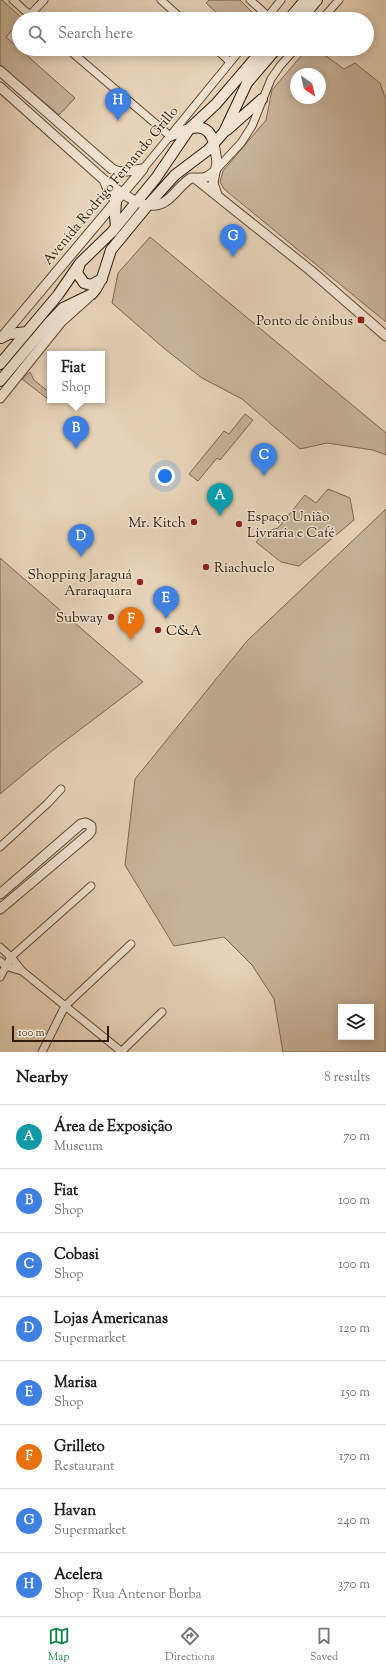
<!DOCTYPE html>
<meta charset="utf-8">
<style>
:root{--surface:#fff;--page:#f2f2f2;--text:#222;--muted:#767676;--line:#e0e0e0;--accent:#0b8043}
body{margin:0;font-family:"Sorts Mill Goudy",serif;background:var(--page);color:var(--text)}
.controls{position:absolute;right:12px;bottom:12px;display:grid;overflow:hidden;border-radius:0px;box-shadow:0 2px 10px #0003}
.controls button{width:36px;height:36px;display:grid;place-items:center;padding:0;border:0;border-bottom:1px solid var(--line);background:var(--surface);color:var(--text);font:20px sans-serif}
.compass{position:absolute;left:290px;top:68px;width:36px;height:36px;border-radius:50%;background:var(--surface);box-shadow:0 2px 10px #0003;rotate:146deg}
.scale{position:absolute;left:12px;bottom:10px;width:97px;box-sizing:border-box;padding-left:4px;border:2px solid #311b09;border-top:0;font-size:11px;line-height:14px;white-space:nowrap;color:#311b09;-webkit-text-stroke:3px #efe2d0;paint-order:stroke}
.you{position:absolute;left:165px;top:476px;width:14px;height:14px;margin:-10px;border:3px solid #fff;border-radius:50%;background:#1a73e8;box-shadow:0 0 0 6px #1a73e833}
.badge{display:grid;place-items:center;width:26px;height:26px;border-radius:50%;background:var(--accent);color:#fff;font-size:13px;font-weight:700}
.pin{position:absolute;translate:-50% -33px;filter:drop-shadow(0 1px 2px #0008)}
.pin::after{content:'';position:absolute;top:21px;width:14px;height:12px;background:inherit;clip-path:polygon(0 0,100% 0,50% 100%)}
.popup{position:absolute;left:47px;top:351px;width:58px;height:52px;box-sizing:border-box;display:grid;place-content:center;border-radius:0px;background:var(--surface);filter:drop-shadow(0 1px 3px #0005);font-size:13px;white-space:nowrap;color:var(--muted)}
.popup b{font-size:15px;color:var(--text)}
.popup::after{content:'';position:absolute;left:50%;top:100%;margin-left:-8px;border:8px solid transparent;border-top-color:var(--surface)}
.list{margin:0;padding:0;list-style:none}
h2{display:flex;justify-content:space-between;align-items:center;height:52px;margin:0;padding:0 16px;font-size:17px}
h2 small{font-size:13px;font-weight:400;color:var(--muted)}
.list li{display:grid;grid-template-columns:26px 1fr auto;gap:12px;align-items:center;box-sizing:border-box;height:64px;padding:0 16px;border-top:1px solid var(--line)}
.list b{display:block;font-size:15px;white-space:nowrap}
.list p{margin:0;font-size:13px;white-space:nowrap;color:var(--muted)}
.list em{font-size:13px;font-style:normal;color:var(--muted)}
.icon{flex:none;width:22px;height:22px;fill:none;stroke:currentColor;stroke-width:2;stroke-linecap:round;stroke-linejoin:round}
.map{position:relative;flex:none;width:386px;height:1052px;overflow:hidden}
.search{position:absolute;background:var(--surface);box-shadow:0 2px 10px #0003;left:12px;right:12px;top:12px;height:44px;display:flex;align-items:center;gap:10px;box-sizing:border-box;padding:0 14px;border-radius:22px;color:var(--muted);font-size:15px}
.sheet{height:564px;background:var(--surface)}
nav{display:flex;justify-content:space-around;align-items:center;box-sizing:border-box;height:56px;border-top:1px solid var(--line);background:var(--surface);font-size:11px;color:var(--muted)}
nav a{display:grid;justify-items:center;gap:2px}
nav .on{color:var(--accent)}
.map>svg:first-child{display:block}
.green{fill:#c7b399;stroke:#7c6751;fill-rule:evenodd}
.lines{fill:none;stroke-linecap:round;stroke-linejoin:round}
.minor-casing{stroke:#5e4934;stroke-width:9}
.tertiary-casing{stroke:#5e4934;stroke-width:11}
.secondary-casing{stroke:#311b09;stroke-width:12}
.minor{stroke:#efe2d0;stroke-width:7}
.tertiary{stroke:#efe2d0;stroke-width:9}
.secondary{stroke:#efe2d0;stroke-width:10}
.poi-dot{fill:#8f2418;stroke:#efe2d0;stroke-width:1.5}
.labels{text-anchor:middle;stroke-width:3;stroke-linejoin:round;paint-order:stroke}
.street-label{font-size:14px;fill:#311b09;stroke:#efe2d0}
.poi-label{font-size:14px;fill:#311b09;stroke:#efe2d0;text-anchor:end}
</style>
<div class="map">
<svg width="386" height="1052" viewBox="0 0 386 1052">
<rect width="100%" height="100%" fill="#e6d2b7"/>
<filter id="stains"><feTurbulence type="fractalNoise" baseFrequency=".005" numOctaves="4"/><feColorMatrix values="0 0 0 0 .2 0 0 0 0 .09 0 0 0 0 .02 0 0 0 .5 -.17"/></filter>
<radialGradient id="worn" r=".72"><stop offset=".6" stop-color="#630" stop-opacity="0"/><stop offset="1" stop-color="#630" stop-opacity=".3"/></radialGradient>
<path class="green" d="M0,0H2L22,18L19,19V22L6,37L75,98L59,115L0,65Z
M209,0H240L253,13L254,17V19H218L220,16L206,3Z
M307,49H316L344,69L355,63L380,83L386,100V322L224,189L220,182L223,171L266,120L272,90ZM296,74H320V98H296Z
M150,237L386,433V455L373,450L327,443L300,449L242,399L202,378L166,350L112,303L118,273Z
M30,372L34,380L50,393V400H55L53,403L22,379Z
M245,414L253,420L220,460L217,458L198,481L189,474L224,431L229,434Z
M328,489L350,498L354,520L299,566L281,562L256,542L265,532L278,528L305,495L316,503Z
M386,509V1052H283L274,999L252,965L224,937L174,946L125,865L135,779L247,641ZM341,1007H371V1037H341Z
M0,558L143,682L53,750L0,794Z"/>
<g class="lines">
<defs>
<path id="minor" d="M13,0L34,19
M161,0L182,19
M250,0L268,16
M30,15L44,0
M266,19L281,0
M322,19L339,0
M68,49L170,136
M216,49L230,62
M143,169L241,49
M215,171L241,143L252,126L271,79L280,66L295,49
M0,847L48,803L61,789
M0,947L11,957L22,971L122,1052
M0,961L5,966L22,971
M0,977L11,957L91,886
M42,1052L65,1006L131,944
M121,1052L162,1012"/>
<path id="tertiary" d="M0,71L112,169L119,172L143,169
M0,87L104,180C119,191 146,215 166,201C175,195 181,184 191,178C203,178 204,180 215,171
M214,143L217,162L213,183L217,195
M196,179L310,270L386,336
M104,180L109,192L116,201
M1,338L143,169
M0,398L61,322L89,297
M0,894L81,824L86,823L91,826V831L89,834L0,909"/>
<path id="secondary" d="M289,19L305,0
M301,19L317,0
M227,130L262,99
M170,136C188,129 207,118 214,143
M116,201L115,216L116,227
M80,263L77,273L84,283L91,285L102,279
M1,338L9,334L27,332
M0,364L58,295L80,263L112,232L156,178L190,128L216,104L263,49
M0,381L48,324L63,308L92,294L96,289L102,278L111,250L148,205L175,175L208,150L224,132L247,83L276,49"/>
</defs>
<use href="#minor" class="minor-casing"/>
<use href="#tertiary" class="tertiary-casing"/>
<use href="#secondary" class="secondary-casing"/>
<use href="#minor" class="minor"/>
<use href="#tertiary" class="tertiary"/>
<use href="#secondary" class="secondary"/>
</g>
<g class="poi-dot">
<rect x="357" y="316" width="8" height="8" rx="2"/>
<circle cx="194" cy="522" r="4"/>
<circle cx="239" cy="524" r="4"/>
<circle cx="206" cy="567" r="4"/>
<circle cx="140" cy="582" r="4"/>
<circle cx="111" cy="617" r="4"/>
<circle cx="158" cy="630" r="4"/>
</g>
<g class="labels">
<g class="street-label">
<text transform="translate(110 185) rotate(-50)" y="5">Avenida Rodrigo Fernando Grillo</text>
</g>
<g class="poi-label">
<text x="353" y="325">Ponto de ônibus</text>
<text x="247" y="521" text-anchor="start">Espaço União<tspan x="247" dy="16">Livraria e Café</tspan></text>
<text x="186" y="527">Mr. Kitch</text>
<text x="214" y="572" text-anchor="start">Riachuelo</text>
<text x="132" y="579">Shopping Jaraguá<tspan x="132" dy="16">Araraquara</tspan></text>
<text x="103" y="622">Subway</text>
<text x="166" y="635" text-anchor="start">C&amp;A</text>
</g>
</g>
<rect width="100%" height="100%" filter="url(#stains)"/>
<rect width="100%" height="100%" fill="url(#worn)"/>
</svg>
<div class="controls">
<button><svg class="icon" aria-label="layers" viewBox="0 0 24 24"><path d="M12 4l9 5-9 5-9-5zM3 14l9 5 9-5"/></svg></button>
</div>
<svg class="compass" viewBox="-18 -18 36 36"><path d="M0-13l5 13h-10z" fill="#e53935"/><path d="M0 13l5-13h-10z" fill="#767676"/></svg>
<div class="scale">100 m</div>
<div class="you"></div>
<div class="pin badge" style="left:220px;top:516px;background:#0f9aa8">A</div>
<div class="pin badge" style="left:76px;top:449px;background:#3f7fe0">B</div>
<div class="popup"><b>Fiat</b>Shop</div>
<div class="pin badge" style="left:264px;top:476px;background:#3f7fe0">C</div>
<div class="pin badge" style="left:81px;top:557px;background:#3f7fe0">D</div>
<div class="pin badge" style="left:166px;top:619px;background:#3f7fe0">E</div>
<div class="pin badge" style="left:131px;top:640px;background:#e8710a">F</div>
<div class="pin badge" style="left:233px;top:257px;background:#3f7fe0">G</div>
<div class="pin badge" style="left:118px;top:121px;background:#3f7fe0">H</div>
<div class="search"><svg class="icon" aria-label="search" viewBox="0 0 24 24"><circle cx="10" cy="10" r="6"/><path d="M15 15l6 6"/></svg>Search here</div>
</div>
<section class="sheet">
<h2>Nearby<small>8 results</small></h2>
<ul class="list">
<li><span class="badge" style="background:#0f9aa8">A</span><div><b>Área de Exposição</b><p>Museum</p></div><em>70 m</em></li>
<li><span class="badge" style="background:#3f7fe0">B</span><div><b>Fiat</b><p>Shop</p></div><em>100 m</em></li>
<li><span class="badge" style="background:#3f7fe0">C</span><div><b>Cobasi</b><p>Shop</p></div><em>100 m</em></li>
<li><span class="badge" style="background:#3f7fe0">D</span><div><b>Lojas Americanas</b><p>Supermarket</p></div><em>120 m</em></li>
<li><span class="badge" style="background:#3f7fe0">E</span><div><b>Marisa</b><p>Shop</p></div><em>150 m</em></li>
<li><span class="badge" style="background:#e8710a">F</span><div><b>Grilleto</b><p>Restaurant</p></div><em>170 m</em></li>
<li><span class="badge" style="background:#3f7fe0">G</span><div><b>Havan</b><p>Supermarket</p></div><em>240 m</em></li>
<li><span class="badge" style="background:#3f7fe0">H</span><div><b>Acelera</b><p>Shop · Rua Antenor Borba</p></div><em>370 m</em></li>
</ul>
</section>
<nav>
<a class="on"><svg class="icon" aria-label="map" viewBox="0 0 24 24"><path d="M3 6l6-2 6 2 6-2v14l-6 2-6-2-6 2zM9 4v14M15 6v14"/></svg>Map</a>
<a><svg class="icon" aria-label="directions" viewBox="0 0 24 24"><path d="M12 3l9 9-9 9-9-9zM9 14v-3h6M13 9l2 2-2 2"/></svg>Directions</a>
<a><svg class="icon" aria-label="saved" viewBox="0 0 24 24"><path d="M7 4h10v16l-5-4-5 4z"/></svg>Saved</a>
</nav>
